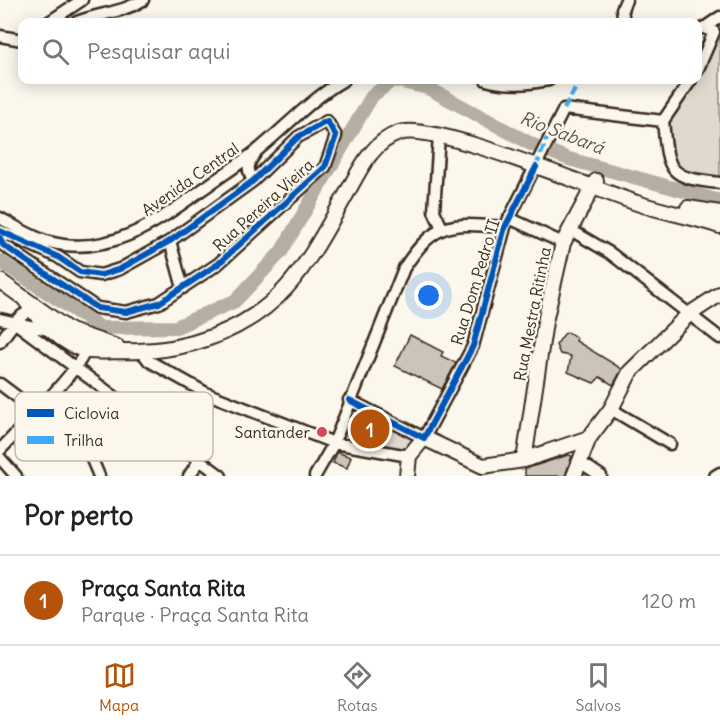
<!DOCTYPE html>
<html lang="pt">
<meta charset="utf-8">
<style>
:root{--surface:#fff;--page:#f2f2f2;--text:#222;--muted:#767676;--line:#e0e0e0;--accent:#b45309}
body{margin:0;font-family:Delius,sans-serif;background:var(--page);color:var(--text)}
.you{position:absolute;left:429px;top:296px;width:21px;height:21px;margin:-15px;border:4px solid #fff;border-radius:50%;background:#1a73e8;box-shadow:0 0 0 9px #1a73e833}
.badge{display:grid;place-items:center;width:39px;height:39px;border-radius:50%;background:var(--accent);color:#fff;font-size:20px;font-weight:700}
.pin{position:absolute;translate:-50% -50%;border:3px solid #fff;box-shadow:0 2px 6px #0006}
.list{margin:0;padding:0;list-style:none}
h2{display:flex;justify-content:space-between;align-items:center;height:78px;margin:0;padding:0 24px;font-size:26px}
h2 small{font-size:20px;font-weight:400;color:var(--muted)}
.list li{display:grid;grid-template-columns:39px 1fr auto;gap:18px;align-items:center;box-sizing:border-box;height:90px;padding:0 24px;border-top:2px solid var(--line)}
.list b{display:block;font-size:22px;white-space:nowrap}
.list p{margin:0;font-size:20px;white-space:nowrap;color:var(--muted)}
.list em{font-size:20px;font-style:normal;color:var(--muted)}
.icon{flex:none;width:33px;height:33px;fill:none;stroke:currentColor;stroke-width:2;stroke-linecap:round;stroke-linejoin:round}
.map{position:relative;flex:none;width:720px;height:476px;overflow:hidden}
.search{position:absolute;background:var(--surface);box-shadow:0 3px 15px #0003;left:18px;right:18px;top:18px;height:66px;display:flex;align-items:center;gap:15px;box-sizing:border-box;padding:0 21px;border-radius:12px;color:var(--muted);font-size:22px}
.sheet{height:168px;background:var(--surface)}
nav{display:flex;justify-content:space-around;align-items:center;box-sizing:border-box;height:84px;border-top:2px solid var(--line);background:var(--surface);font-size:16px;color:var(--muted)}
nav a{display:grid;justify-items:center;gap:3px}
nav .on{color:var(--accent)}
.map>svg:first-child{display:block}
.green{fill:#dfd9ce;stroke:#8d8276;stroke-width:1.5}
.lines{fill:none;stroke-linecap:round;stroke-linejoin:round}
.river{stroke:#b6aea2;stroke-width:14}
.building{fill:#ccc4b9;stroke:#3b2a1e;stroke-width:1.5}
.minor-casing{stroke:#3b2a1e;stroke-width:15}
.major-casing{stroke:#3b2a1e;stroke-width:18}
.minor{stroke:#fbf7ec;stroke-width:10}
.major{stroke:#fbf7ec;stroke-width:14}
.quiet{stroke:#3fa9f5;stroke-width:4.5;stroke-dasharray:9 4.5;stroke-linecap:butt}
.cycleway-casing{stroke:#fbf7ec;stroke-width:10}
.cycleway{stroke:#0057b8;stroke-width:6}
.poi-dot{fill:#d1495b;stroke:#fbf7ec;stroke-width:2}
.labels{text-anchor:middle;stroke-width:5;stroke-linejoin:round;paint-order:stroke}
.street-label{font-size:16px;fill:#3b2a1e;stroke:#fbf7ec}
.poi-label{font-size:16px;fill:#3b2a1e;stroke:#fbf7ec;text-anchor:end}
.water-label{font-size:18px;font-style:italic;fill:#605246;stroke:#fbf7ec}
.key{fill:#fbf7ec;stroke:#c1baae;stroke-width:1.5}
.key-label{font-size:16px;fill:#3b2a1e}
</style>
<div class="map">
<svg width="720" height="476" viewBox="0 0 720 476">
<rect width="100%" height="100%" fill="#fbf7ec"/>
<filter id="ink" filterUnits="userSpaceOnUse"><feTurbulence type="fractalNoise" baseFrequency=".0167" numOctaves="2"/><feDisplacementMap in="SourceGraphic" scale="12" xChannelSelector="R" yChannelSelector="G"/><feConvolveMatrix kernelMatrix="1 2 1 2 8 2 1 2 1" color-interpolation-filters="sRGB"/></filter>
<g filter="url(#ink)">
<path class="green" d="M720,38V176L676,169L667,122L694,80H698L712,39Z
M357,408L413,438L407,451L344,439L350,414Z"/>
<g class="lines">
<path class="river" d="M0,261L101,328L176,327L235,301L281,252L372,96L393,80L428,88L533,145L569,159L720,201"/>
</g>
<path class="building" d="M568,332L577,338L576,341L622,369L613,385L600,377L594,383L568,372L571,356L560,354L556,345L564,334Z
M410,335L443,352L441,356L456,363L442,389L395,366Z
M337,452L351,457L347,468L333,463Z
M568,455L572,456L565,476H525V469Z"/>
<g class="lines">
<defs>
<path id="minor" d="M49,22L82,0
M77,22C100,13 122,13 143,0
M624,22L622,9L626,0
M0,36L22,40
M698,69L714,32L704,28L720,17
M486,80C508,86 527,84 549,80
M691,80L663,121C668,171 667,178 720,183
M439,135L434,211L442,228
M253,181C247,170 247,164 255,154
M0,218C16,227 31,237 49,242C109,258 157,222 203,189C221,176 241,163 259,149C287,126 312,98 344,80
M509,218L563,243
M569,229L610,253L720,338
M0,231L58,257L80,272L101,275L120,269L170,241L253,181L298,137L327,121L336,136L325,167L218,264L159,303L126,312L97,308L3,245L0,238
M170,241L183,288
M0,319L52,331
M14,322L221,476
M0,342C10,328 21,310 39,309
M143,353L149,361L208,394L334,443L409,456
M0,384L88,450L99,476
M349,400L424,438L473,346L505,227L564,109L663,121
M611,409L670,444
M0,450C15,434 88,362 87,345
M0,458L16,476
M580,462L601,476
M189,476L199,461
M315,476L334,443L404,268C436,220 451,223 505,227
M715,476L720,473"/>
<path id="major" d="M688,208L720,213
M0,281L70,331L117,347
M24,298C38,319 62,346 89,351C101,352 114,351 126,351C183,353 246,332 286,288C311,260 328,226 347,193C360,169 372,142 399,133C434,121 593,189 637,203C664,212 693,217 720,226
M524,460L545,322L563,243L596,181
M407,476L409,456L424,438L483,466L524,460L589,438
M574,476L589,438L611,409L630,372L688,315L720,294"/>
</defs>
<use href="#minor" class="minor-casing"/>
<use href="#major" class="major-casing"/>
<use href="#minor" class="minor"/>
<use href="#major" class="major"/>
<path class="quiet" d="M564,109L580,80
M536,167L547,138"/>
<defs>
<path id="cycleway" d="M0,231L58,257L80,272L101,275L120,269L170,241L253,181L298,137L327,121L336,136L325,167L218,264L159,303L126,312L97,308L3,245L0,238
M349,400L424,438L473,346L505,227L536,167"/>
</defs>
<use href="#cycleway" class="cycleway-casing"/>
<use href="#cycleway" class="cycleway"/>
</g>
</g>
<circle class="poi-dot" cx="322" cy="432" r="6"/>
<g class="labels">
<g class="street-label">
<text transform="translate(190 179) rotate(-35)" y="6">Avenida Central</text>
<text transform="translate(263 205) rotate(-42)" y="6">Rua Pereira Vieira</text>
<text transform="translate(475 282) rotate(-73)" y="6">Rua Dom Pedro II</text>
<text transform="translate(532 314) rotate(-79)" y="6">Rua Mestra Ritinha</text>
</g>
<g class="poi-label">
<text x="310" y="438">Santander</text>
</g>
<g class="water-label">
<text transform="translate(562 133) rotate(21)" y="6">Rio Sabará</text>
</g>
</g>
<rect x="15" y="392" width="198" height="69" rx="9" class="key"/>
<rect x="27" y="409" width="27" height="8" fill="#0057b8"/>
<rect x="27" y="436" width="27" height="8" fill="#3fa9f5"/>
<g class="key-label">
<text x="64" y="419">Ciclovia</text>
<text x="64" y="446">Trilha</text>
</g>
</svg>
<div class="you"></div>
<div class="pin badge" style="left:370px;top:429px">1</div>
<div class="search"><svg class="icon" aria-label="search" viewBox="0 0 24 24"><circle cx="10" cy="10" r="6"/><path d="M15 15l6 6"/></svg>Pesquisar aqui</div>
</div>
<section class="sheet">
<h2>Por perto<small></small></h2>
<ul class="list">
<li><span class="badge">1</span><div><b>Praça Santa Rita</b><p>Parque · Praça Santa Rita</p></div><em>120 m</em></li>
</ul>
</section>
<nav>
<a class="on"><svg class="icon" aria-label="map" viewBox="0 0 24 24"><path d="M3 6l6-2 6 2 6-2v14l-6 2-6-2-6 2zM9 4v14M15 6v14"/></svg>Mapa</a>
<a><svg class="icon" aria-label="directions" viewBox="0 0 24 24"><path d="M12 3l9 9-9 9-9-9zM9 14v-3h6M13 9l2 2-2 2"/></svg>Rotas</a>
<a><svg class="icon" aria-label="saved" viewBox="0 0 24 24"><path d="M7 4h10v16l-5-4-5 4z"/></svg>Salvos</a>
</nav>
